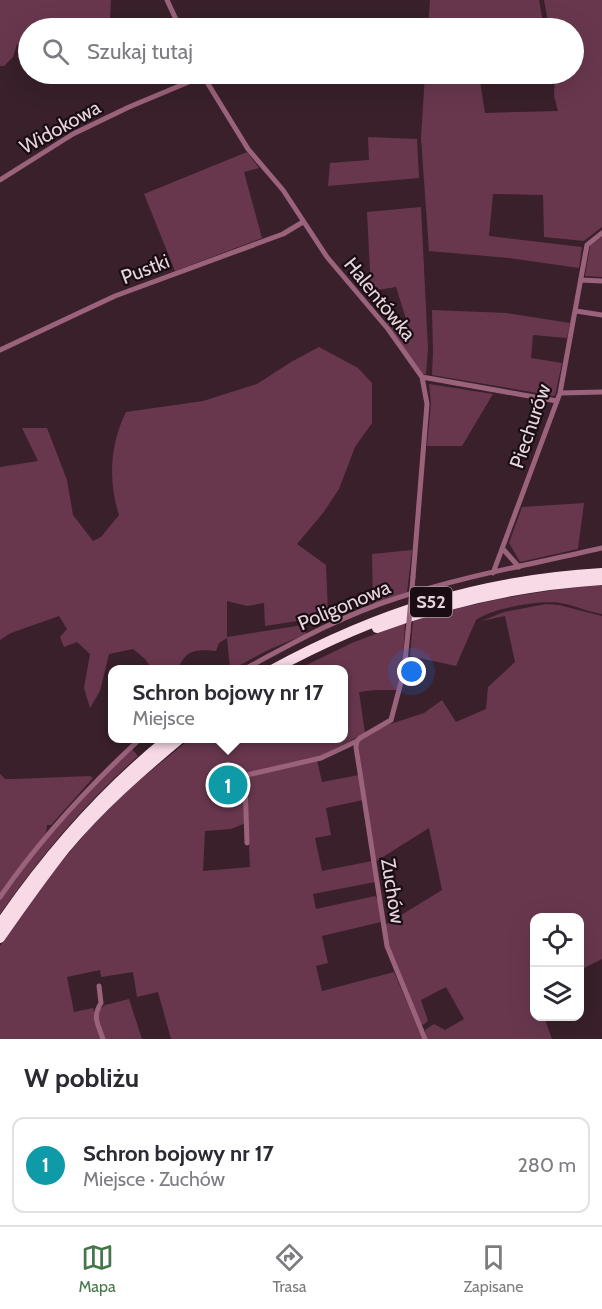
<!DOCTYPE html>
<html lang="pl">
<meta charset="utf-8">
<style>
:root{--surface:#fff;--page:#f2f2f3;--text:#2b2b33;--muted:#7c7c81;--line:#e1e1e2;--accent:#45774a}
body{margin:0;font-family:Cabin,sans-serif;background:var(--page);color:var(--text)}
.controls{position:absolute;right:18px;bottom:18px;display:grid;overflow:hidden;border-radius:12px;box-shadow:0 6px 24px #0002}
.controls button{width:54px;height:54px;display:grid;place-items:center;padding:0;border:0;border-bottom:2px solid var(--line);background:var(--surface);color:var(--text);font:30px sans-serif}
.you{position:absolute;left:412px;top:672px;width:21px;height:21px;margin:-15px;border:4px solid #fff;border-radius:50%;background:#1a73e8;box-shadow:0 0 0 9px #1a73e833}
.badge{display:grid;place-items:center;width:39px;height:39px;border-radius:50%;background:var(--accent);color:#fff;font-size:20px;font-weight:700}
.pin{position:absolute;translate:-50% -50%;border:3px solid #fff;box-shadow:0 2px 6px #0006}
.popup{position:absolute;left:108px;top:665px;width:240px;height:78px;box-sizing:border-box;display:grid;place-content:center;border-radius:12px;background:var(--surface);filter:drop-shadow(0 2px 4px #0005);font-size:20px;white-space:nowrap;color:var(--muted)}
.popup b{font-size:22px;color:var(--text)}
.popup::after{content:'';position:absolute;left:50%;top:100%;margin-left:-12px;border:12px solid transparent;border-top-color:var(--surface)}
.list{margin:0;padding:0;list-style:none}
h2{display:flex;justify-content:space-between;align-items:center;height:78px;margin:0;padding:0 24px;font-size:26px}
h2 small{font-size:20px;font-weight:400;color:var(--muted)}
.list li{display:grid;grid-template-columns:39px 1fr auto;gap:18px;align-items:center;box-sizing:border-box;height:96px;margin:0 12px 12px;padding:0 12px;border:2px solid var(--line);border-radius:12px}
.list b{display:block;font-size:22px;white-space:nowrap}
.list p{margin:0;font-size:20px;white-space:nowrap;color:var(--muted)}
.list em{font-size:20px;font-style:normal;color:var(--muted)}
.icon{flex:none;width:33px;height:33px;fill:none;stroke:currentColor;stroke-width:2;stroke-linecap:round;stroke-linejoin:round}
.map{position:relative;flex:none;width:602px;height:1039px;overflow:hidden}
.search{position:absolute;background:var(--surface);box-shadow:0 6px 24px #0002;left:18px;right:18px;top:18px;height:66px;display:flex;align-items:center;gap:15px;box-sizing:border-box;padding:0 21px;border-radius:33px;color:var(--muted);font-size:22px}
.sheet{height:186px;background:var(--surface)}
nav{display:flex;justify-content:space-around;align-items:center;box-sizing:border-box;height:84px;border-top:2px solid var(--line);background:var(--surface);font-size:16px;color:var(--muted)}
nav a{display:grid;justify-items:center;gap:3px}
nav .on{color:var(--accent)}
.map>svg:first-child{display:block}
.green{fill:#68374e}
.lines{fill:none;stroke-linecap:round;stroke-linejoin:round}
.street{stroke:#9b627b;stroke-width:5}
.highway{stroke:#f7dae5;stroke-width:10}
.street-bridge{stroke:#9b627b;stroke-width:5}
.labels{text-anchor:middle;stroke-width:4.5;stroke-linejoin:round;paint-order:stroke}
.shield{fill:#190d13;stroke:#a999a0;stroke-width:1.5}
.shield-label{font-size:18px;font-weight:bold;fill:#e7d5dc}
.street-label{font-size:20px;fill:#e7d5dc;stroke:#190d13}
</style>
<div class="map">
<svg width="602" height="1039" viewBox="0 0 602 1039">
<rect width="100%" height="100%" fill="#39202b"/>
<path class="green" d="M0,0H111L110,19L97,28H28V49L24,43L17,44L13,57L4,66H0Z
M430,0H539L544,27L428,28Z
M544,0H602V227L584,241L544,237L543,195L493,194L489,236L582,247L579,268L509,258L429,251L421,138L425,74H479L485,113L558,111L554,96L555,74H574V28H549Z
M368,137L417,139L419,178L328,186L330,163L369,160Z
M247,152L259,168L244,172L262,238L175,271L144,194Z
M421,207L428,349L426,374H422L387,323L406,319L396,287L371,291L367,212Z
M602,237V277L585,276L590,246Z
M432,310L507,313L570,323L567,338L533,335L531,358L562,363L555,396L432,375L433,351Z
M319,347L358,368L372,383V423L355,447L339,489L323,513L297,544L326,565L328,614L304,620L265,626L264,603L247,606L227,601V637L303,625L306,634L268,650L233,669H230L227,638L219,643L216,651C196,649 186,649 178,669H152L145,659L133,649L109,654L100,691L90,708L84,688L90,654L77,642L64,647L60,637L67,629L59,616L11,633L0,640V467L38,461L22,428H47L67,480L73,515L93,541L101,537L119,515C108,481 110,444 126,412L203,401L257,384L291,362Z
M429,384L493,394L462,446H427L431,403Z
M584,503L578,549L520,562L509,543L522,507Z
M412,550L407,592L373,604L372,554Z
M602,585V614C588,612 574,605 560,603C540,600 493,608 476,620L456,666L410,656L413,621C475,602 537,590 602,585Z
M546,604L559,605L602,616V959L580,970V918H534V1016L544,1017L552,1039H427L425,1030L434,1024L445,1030L464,1019L446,987L421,1000L428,1021L423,1025L421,1024L386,937L385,925L442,890L429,828L375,862L358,743L361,739L390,724L424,713L442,700L456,722L486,709L488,687L515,662L505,616L481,621L504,612Z
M405,623L403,660L398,690H375L359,692L365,733L321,756L246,775L244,780L246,823L231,829L205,831L203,871L250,867L246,783L249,776L317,760L322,782L359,775L363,800L326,808L331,835L315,838L322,871L372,861L375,882L313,894L316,909L375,896L378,900L381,922L322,936L328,963L316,966L322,991L394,972L423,1039H171L158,992L137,997L133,972L101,977L100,970L67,977L74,1012L93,1008L102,1039H0V946L52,873L90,828L130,788L190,739L344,738V670L298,669L354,642Z
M132,749L138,756C85,803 40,857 0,914V900L37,850L91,789Z
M0,774L5,779H14L90,776L93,778L51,825H47L46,833L0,893Z
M129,999L142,1039H104L97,1016L98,1011L105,1005Z"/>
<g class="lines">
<path class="street" d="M167,0L180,28
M202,74L248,149L283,190L327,257L388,329L422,377L427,404L413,577
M0,180L73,134L129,107L203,76
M581,280L602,281
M576,311L602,315
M0,350L115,296L283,234L303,222
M422,377L557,401
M560,393L602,392
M503,549L519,567
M493,573L560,393L587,245L602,233
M408,632L404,671L391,720L360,738L357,741L356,747L387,946L425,1039
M243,670C293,643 343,615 397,598C463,576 534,564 602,548
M247,843L245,781L247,775L321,758L357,741
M0,897C41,838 88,787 141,738
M99,986L101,1003C92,1017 98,1024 103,1039"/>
<path class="highway" d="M377,628C450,601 525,585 602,580
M272,670C378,612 481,580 602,573
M0,924C48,854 103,791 169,738
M0,938C21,908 42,878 65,849C99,808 140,772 181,738"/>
<path class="street-bridge" d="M408,632L413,577"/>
</g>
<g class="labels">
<rect class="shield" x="410" y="587" width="42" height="30" rx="4.5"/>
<g class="shield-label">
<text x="431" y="608">S52</text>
</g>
<g class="street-label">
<text transform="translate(60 127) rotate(-29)" y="7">Widokowa</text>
<text transform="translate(145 269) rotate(-21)" y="7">Pustki</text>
<text transform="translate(380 299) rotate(51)" y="7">Halentówka</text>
<text transform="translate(530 426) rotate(-71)" y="7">Piechurów</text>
<text transform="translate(344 605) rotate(-23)" y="7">Poligonowa</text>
<text transform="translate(393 891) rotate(81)" y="7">Zuchów</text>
</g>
</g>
</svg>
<div class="controls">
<button><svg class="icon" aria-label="locate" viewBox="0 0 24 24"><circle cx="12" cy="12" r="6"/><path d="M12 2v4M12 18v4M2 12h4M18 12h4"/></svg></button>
<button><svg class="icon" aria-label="layers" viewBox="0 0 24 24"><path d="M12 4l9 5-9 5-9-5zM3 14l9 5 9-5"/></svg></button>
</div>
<div class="you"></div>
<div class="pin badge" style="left:228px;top:785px;background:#0f9aa8">1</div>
<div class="popup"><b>Schron bojowy nr 17</b>Miejsce</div>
<div class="search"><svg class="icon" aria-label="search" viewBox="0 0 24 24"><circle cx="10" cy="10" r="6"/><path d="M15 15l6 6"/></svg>Szukaj tutaj</div>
</div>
<section class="sheet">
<h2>W pobliżu<small></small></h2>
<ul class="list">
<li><span class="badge" style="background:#0f9aa8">1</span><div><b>Schron bojowy nr 17</b><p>Miejsce · Zuchów</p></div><em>280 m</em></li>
</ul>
</section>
<nav>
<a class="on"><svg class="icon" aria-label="map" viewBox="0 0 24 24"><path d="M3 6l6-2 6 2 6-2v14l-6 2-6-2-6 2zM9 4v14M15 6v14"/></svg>Mapa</a>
<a><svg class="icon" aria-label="directions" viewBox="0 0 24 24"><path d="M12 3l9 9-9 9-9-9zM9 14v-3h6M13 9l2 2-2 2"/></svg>Trasa</a>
<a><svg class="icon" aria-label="saved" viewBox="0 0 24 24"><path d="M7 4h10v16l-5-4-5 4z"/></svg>Zapisane</a>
</nav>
